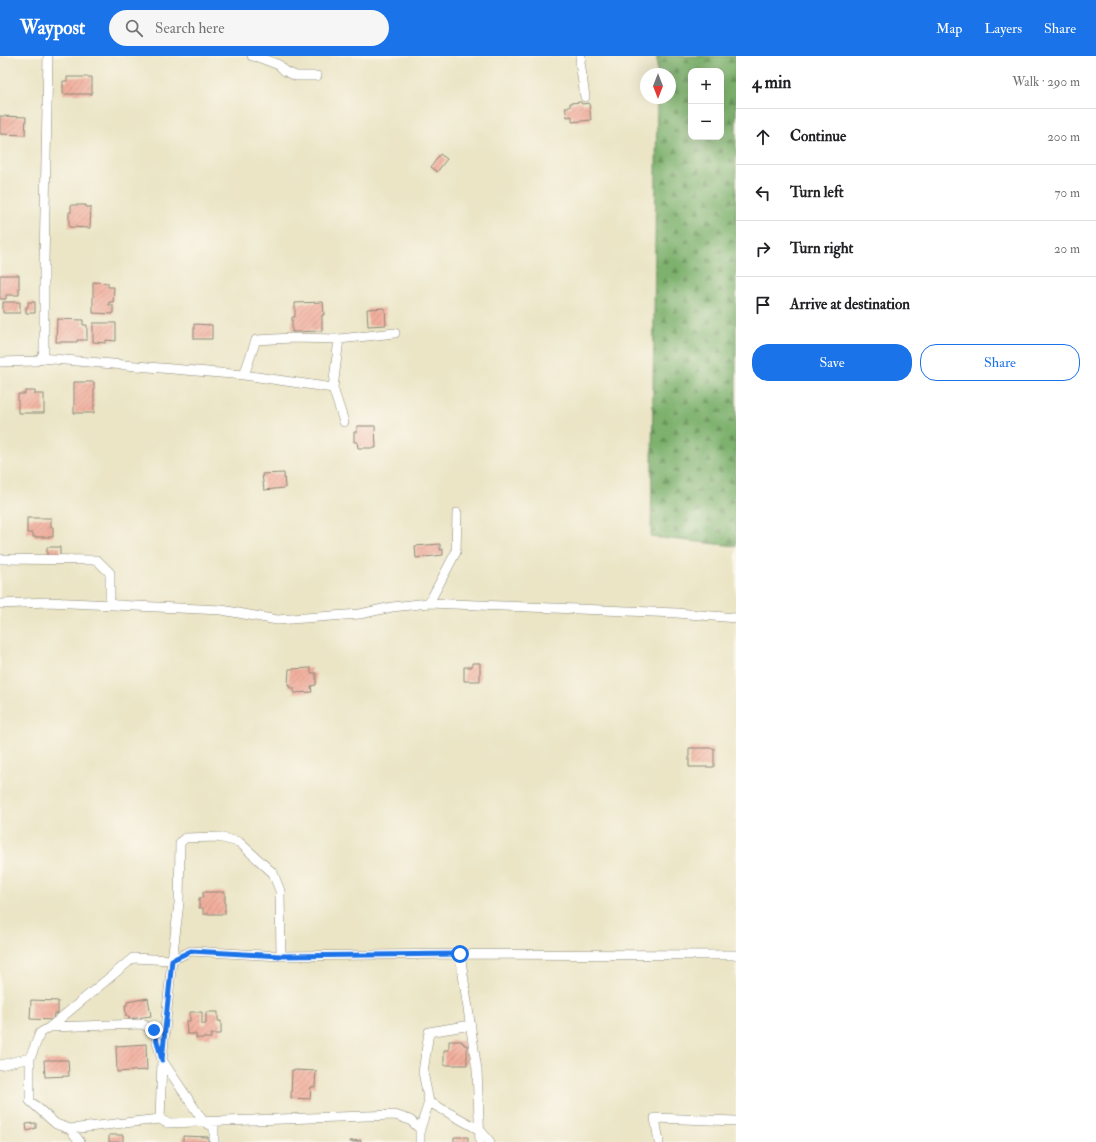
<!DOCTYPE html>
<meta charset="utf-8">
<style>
:root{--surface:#fff;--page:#f6f6f6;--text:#202124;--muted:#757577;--line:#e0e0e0;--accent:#1a73e8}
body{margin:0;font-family:"IM FELL Double Pica",serif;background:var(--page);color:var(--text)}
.controls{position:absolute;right:12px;top:12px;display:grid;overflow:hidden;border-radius:8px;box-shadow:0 4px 16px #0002}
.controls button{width:36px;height:36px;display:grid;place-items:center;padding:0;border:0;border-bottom:1px solid var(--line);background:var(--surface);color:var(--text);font:20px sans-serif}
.compass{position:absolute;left:640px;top:12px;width:36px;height:36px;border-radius:50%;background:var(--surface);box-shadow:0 4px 16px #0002;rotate:180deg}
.stop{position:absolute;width:12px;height:12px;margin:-9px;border:3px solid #1a73e8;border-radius:50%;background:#fff}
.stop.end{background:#1a73e8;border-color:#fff;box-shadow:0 1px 4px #0008}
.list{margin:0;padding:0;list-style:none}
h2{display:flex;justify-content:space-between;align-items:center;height:52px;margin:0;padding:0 16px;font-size:17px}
h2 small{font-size:13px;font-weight:400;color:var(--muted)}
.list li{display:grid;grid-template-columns:26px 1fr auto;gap:12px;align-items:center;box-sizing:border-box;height:56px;padding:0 16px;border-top:1px solid var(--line)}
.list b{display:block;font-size:15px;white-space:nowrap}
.list em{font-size:13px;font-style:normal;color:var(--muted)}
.actions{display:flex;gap:8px;padding:12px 16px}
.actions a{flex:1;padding:9px 0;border:1px solid var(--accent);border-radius:16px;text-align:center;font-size:14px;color:var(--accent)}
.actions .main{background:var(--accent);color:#fff}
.icon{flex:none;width:22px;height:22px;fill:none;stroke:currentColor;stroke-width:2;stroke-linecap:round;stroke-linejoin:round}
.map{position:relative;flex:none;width:736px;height:1086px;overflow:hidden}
header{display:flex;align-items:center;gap:24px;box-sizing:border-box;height:56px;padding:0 20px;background:var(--accent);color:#fff}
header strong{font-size:19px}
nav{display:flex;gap:22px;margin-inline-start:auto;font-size:14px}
.search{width:280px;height:36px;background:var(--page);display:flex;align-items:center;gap:10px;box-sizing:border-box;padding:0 14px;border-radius:22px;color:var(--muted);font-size:15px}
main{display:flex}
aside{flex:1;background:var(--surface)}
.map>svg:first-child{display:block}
.forest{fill:url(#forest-firs);stroke:#546e4c;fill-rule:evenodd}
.building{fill:url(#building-hatch)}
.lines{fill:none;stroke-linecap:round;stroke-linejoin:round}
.minor-casing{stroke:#8b8878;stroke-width:10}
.minor{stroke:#fff;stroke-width:9}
.route{stroke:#1a73e8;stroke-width:5}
</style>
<header>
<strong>Waypost</strong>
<div class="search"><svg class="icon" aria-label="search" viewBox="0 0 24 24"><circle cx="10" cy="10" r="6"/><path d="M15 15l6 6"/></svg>Search here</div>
<nav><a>Map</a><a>Layers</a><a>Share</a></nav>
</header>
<main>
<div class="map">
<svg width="736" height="1086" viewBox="0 0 736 1086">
<defs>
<pattern id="forest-firs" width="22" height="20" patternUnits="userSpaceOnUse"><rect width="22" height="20" fill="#7db16d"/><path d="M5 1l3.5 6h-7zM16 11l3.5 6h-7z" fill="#67905a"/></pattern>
<pattern id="building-hatch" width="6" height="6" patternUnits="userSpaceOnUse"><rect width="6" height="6" fill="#f2ae9d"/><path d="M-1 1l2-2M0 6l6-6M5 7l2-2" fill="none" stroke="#c48e80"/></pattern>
</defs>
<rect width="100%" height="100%" fill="#fbf7ec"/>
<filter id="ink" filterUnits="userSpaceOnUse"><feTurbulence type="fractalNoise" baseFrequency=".025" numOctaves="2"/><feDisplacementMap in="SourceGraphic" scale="8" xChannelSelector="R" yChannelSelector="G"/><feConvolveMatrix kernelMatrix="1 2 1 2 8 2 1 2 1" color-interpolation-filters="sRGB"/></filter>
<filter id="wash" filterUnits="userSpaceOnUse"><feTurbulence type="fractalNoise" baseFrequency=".012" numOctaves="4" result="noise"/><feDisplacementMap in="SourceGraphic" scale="16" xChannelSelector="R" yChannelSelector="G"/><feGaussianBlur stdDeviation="0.9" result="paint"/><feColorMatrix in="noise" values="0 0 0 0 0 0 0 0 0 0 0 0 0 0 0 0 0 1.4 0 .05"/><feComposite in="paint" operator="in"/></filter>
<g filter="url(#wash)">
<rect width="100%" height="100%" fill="#ebe5c6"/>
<path class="forest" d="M657,0H736V490L651,481L657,42H670V18H657ZM691,15H721V81H691Z"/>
<g id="blocks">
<path class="building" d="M67,21H92V38H63V25H67Z
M581,46L582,48L589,47L591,64L572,66V60L567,61L565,51H570V47Z
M0,60L26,61L25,79L0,78Z
M440,98L447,103L437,116L431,111Z
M71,149H86V151H91L90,172L69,171V156H71Z
M0,219H19V239H6V243H0Z
M93,226L108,227V231H114L113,246H109V249H113V258L93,257Z
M3,246H20V257H3Z
M28,246H35V257H26V251H28Z
M323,246L324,259H322V275L292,276V261H295V247Z
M385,252L386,269L368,270L367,253Z
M57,263L83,264V269H87V284H77V286H56Z
M93,267H116V285L106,284V287L93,286Z
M194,268L212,269V283H194Z
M74,326H94V357H74Z
M25,335H35V338H44V357H18V338H25Z
M357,370H375L376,392H358L357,386H354V376H357Z
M284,417L285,432L264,434L262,418Z
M27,462H51V471H53V481H33V477H27Z
M440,488V494L443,493V499L416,502L415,490Z
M47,491H60V500H47Z
M472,607H480V625H464V611H472Z
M311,612V617H316V629L311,630L312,636L294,637V632H290V630H288L289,613Z
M689,692H714V711H689Z
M203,836H225V858H203V852H199V842H203Z
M148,942L151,960L129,963V960H126L125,949H127V946Z
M31,944L58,945V958H54L53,964L30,963Z
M190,956H202V968H206V956H218V965H221V978H211V982H196V978H187L186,965H190Z
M449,985H462V987H464V989H467V1009H444V994H449Z
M146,988L147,1014L117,1016L116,990Z
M44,1004H68L69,1020L45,1021Z
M292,1014L316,1015L315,1031H311L310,1043L291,1042Z
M36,1067V1072L27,1075L26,1068Z
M109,1079H123V1086H109Z
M183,1080L208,1081V1086H183Z
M454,1081H468V1086H454Z
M361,1084V1086H350V1085Z"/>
</g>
</g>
<g filter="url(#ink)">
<use href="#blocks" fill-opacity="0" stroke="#8b8878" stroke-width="1"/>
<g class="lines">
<defs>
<path id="minor" d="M252,0L258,1L279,9L285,15L296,20H317
M581,0L580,6L585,41
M339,283L333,332L344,366
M41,302L244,319L256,284L292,282L339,283L395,277
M0,306L36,305L41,302L44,296V206L48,0
M244,319L333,332
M0,503L97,504L110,517V548
M429,547L456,496L457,457
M0,548L48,546L222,554L277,564L360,558L392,551L429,547L677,557L736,562
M460,898L477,1014L480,1086
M471,969L429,976L423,1016L429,1046L480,1074L490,1086
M50,971L133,902L172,904L179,847L180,787L185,782L218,781L239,786L273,817L280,835L281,900
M30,1002V1045L56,1068L70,1073L160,1063
M0,1009L30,1002L40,977L50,971L142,968L154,974L162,1004L160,1063L167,1067L395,1059L410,1064L420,1073V1086
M70,1073L80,1086
M420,1073L429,1046
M214,1086V1071L203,1065L162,1004L172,904L191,895L281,900L460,898L736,899
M659,1086L655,1062L736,1065"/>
</defs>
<use href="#minor" class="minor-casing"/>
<use href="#minor" class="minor"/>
</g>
</g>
<g class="lines" filter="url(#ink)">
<path class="route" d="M154,974L162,1004L172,904L191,895L281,900L460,898"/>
</g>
</svg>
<div class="controls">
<button>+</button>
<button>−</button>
</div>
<svg class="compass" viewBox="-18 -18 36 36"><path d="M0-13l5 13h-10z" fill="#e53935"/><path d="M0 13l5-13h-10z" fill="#757577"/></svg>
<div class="stop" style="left:460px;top:898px"></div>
<div class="stop end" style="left:154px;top:974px"></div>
</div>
<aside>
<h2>4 min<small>Walk · 290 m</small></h2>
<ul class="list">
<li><svg class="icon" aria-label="ahead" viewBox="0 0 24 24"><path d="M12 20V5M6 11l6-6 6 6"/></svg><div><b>Continue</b></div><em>200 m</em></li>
<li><svg class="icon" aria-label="left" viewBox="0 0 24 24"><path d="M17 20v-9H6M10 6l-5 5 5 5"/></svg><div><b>Turn left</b></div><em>70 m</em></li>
<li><svg class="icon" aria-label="right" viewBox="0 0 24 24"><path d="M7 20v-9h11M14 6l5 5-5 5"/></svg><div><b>Turn right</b></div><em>20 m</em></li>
<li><svg class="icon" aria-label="arrive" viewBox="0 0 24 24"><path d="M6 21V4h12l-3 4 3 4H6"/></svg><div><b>Arrive at destination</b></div></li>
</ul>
<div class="actions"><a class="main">Save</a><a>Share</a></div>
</aside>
</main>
